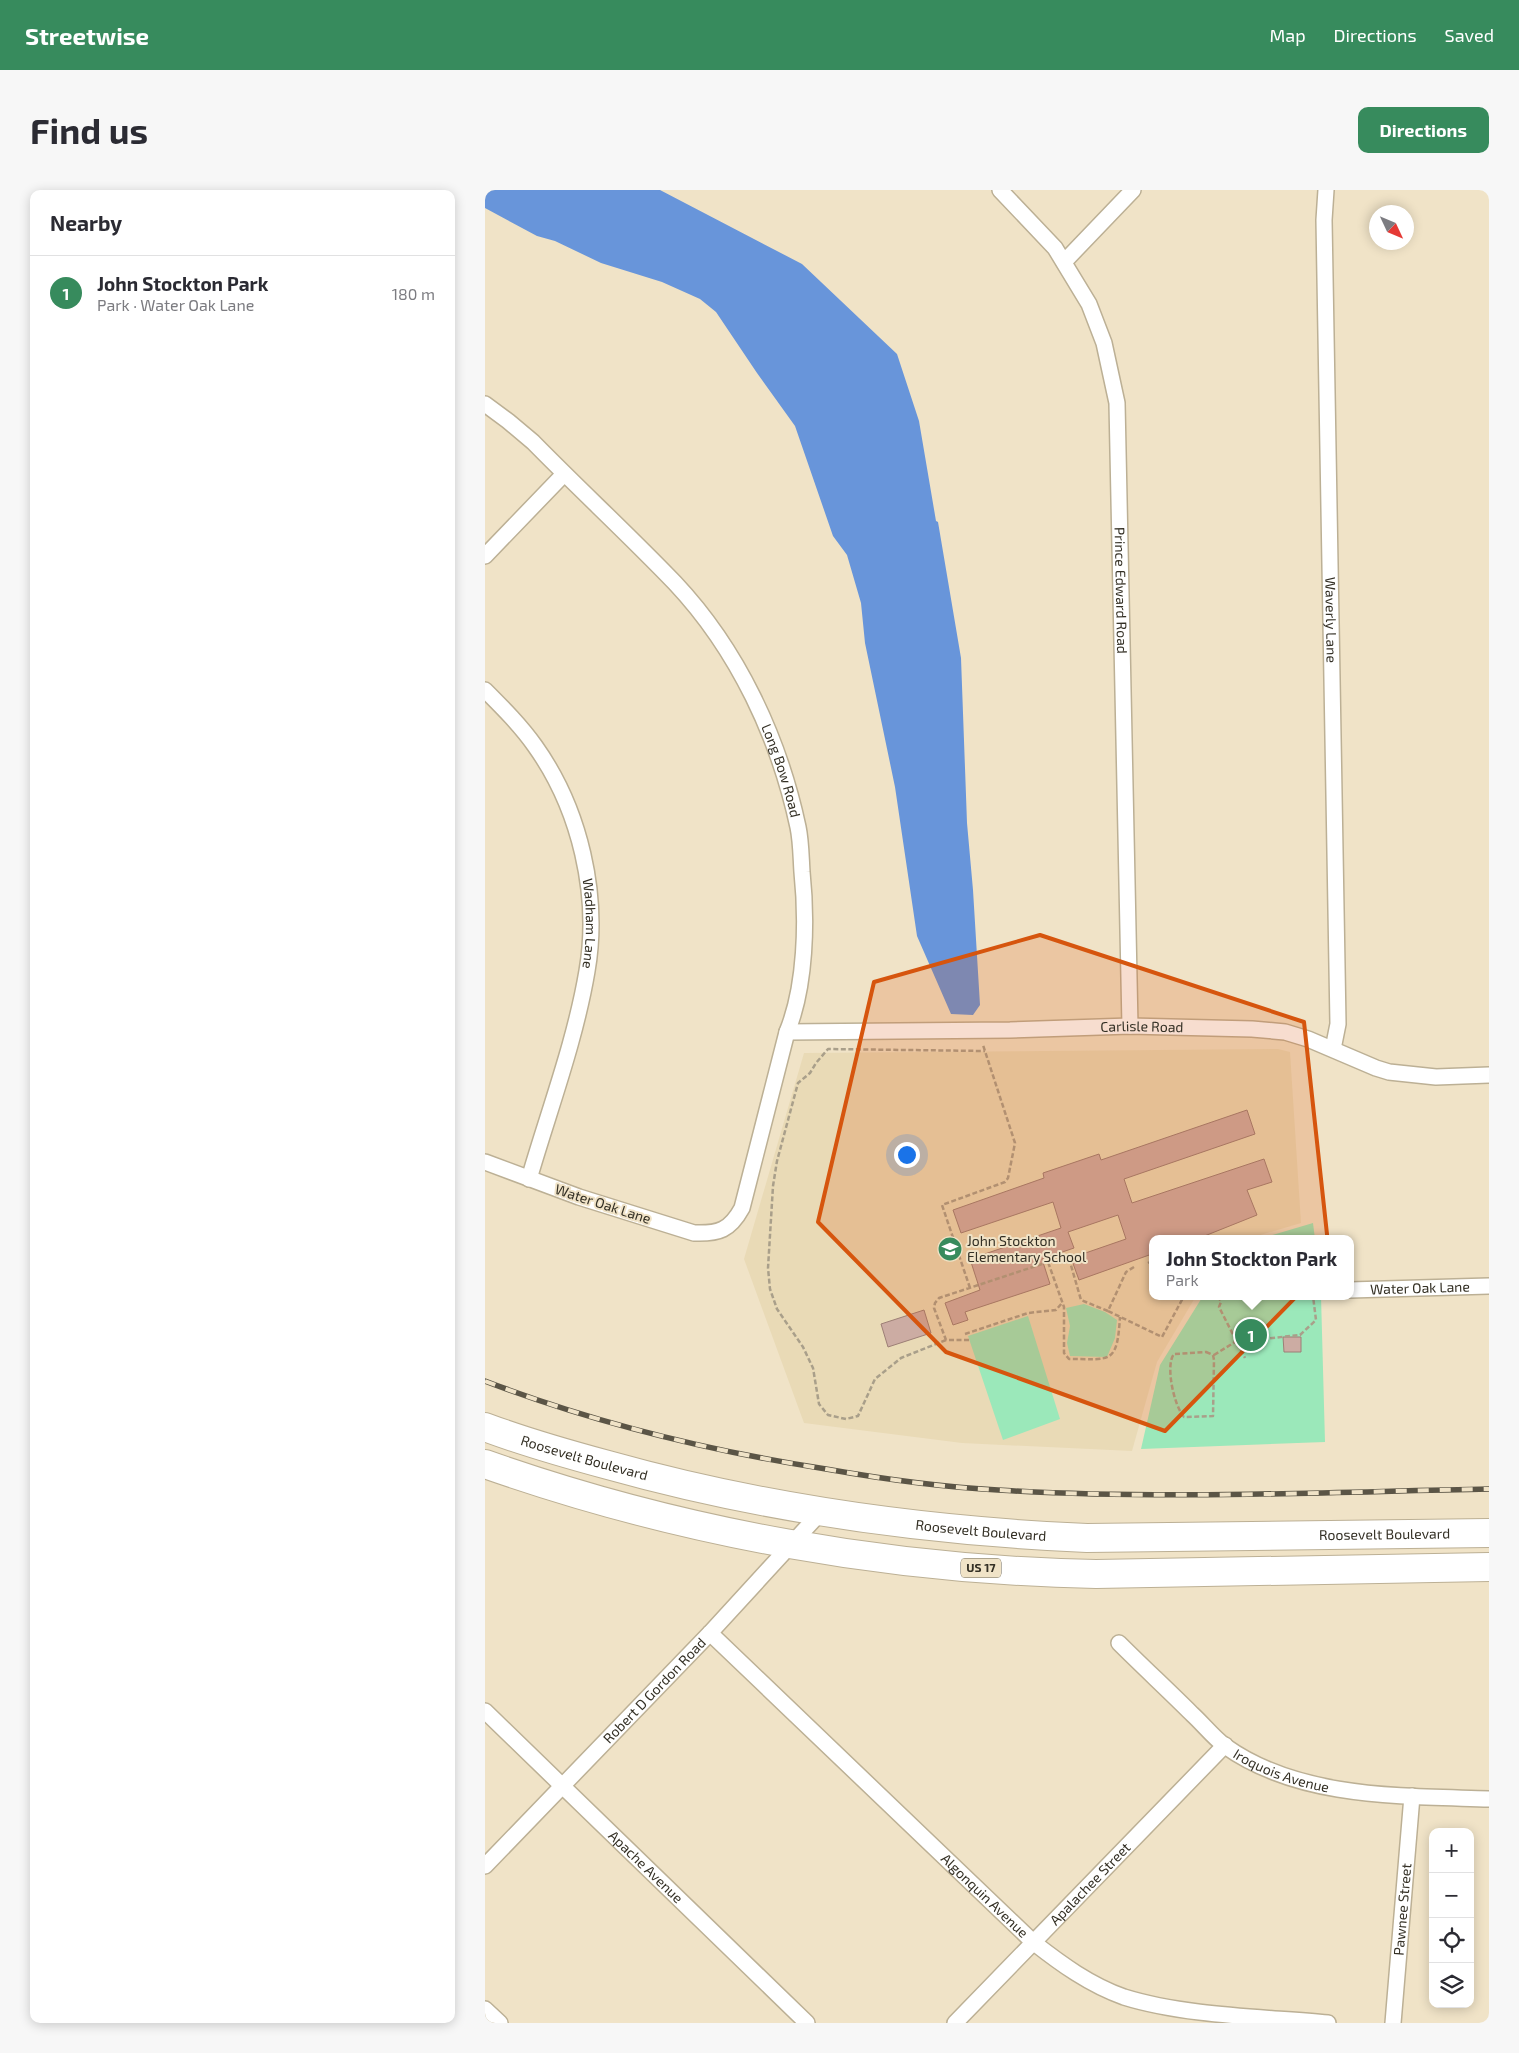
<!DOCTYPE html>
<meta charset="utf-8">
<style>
:root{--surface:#fff;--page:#f7f7f7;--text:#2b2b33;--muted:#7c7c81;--line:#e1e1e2;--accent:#378b5d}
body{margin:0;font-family:"Exo 2",sans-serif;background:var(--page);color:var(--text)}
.controls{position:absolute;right:15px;bottom:15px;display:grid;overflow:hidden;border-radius:10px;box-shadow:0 2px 12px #0003}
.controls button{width:45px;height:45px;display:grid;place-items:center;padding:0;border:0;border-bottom:1px solid var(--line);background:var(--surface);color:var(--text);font:25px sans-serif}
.compass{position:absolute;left:884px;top:15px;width:45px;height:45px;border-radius:50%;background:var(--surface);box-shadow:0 2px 12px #0003;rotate:134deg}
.you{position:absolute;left:421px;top:964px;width:18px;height:18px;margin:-12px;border:4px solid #fff;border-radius:50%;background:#1a73e8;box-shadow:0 0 0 8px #1a73e833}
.badge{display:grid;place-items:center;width:32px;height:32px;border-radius:50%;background:var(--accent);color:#fff;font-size:16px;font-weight:700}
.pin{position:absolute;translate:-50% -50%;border:2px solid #fff;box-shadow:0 1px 5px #0006}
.popup{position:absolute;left:664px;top:1045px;width:205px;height:65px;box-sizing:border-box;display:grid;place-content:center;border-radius:10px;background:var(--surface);filter:drop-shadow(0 1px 4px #0005);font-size:16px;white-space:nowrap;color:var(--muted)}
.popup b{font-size:19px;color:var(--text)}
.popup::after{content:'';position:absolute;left:50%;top:100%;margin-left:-10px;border:10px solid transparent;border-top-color:var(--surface)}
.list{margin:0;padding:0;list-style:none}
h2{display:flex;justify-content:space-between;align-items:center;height:65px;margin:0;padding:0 20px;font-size:21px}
h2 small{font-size:16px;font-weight:400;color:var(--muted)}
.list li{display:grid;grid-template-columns:32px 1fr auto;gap:15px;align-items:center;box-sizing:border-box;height:75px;padding:0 20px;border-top:1px solid var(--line)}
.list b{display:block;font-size:19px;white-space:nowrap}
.list p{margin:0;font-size:16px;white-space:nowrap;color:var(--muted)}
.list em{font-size:16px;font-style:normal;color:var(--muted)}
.icon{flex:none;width:28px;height:28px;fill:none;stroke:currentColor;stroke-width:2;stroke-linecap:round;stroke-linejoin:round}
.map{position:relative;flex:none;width:1004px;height:1833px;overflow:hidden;border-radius:10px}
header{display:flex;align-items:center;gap:30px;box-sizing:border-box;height:70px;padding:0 25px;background:var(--accent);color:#fff}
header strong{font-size:24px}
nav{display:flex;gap:28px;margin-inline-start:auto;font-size:18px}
.intro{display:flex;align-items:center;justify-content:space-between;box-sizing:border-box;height:120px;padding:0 30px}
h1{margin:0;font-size:35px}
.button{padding:12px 22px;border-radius:10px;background:var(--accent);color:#fff;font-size:18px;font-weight:700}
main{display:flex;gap:30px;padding:0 30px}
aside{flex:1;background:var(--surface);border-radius:10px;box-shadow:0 2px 12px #0003}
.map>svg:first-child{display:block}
.built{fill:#e9dab6}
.green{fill:#9be8ba}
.water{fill:#6895da}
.building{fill:#ccaca3;stroke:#9d7f76}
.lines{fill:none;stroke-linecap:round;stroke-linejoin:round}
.street-casing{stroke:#bcb095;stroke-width:18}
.highway-casing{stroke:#bcb095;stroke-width:30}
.path{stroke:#a99f8a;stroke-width:2.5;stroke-dasharray:5 2.5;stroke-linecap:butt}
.street{stroke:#fff;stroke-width:15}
.highway{stroke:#fff;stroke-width:28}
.rail-casing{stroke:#5b5546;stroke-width:5.5}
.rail{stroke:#f0e3c7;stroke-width:4;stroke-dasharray:11;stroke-linecap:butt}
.marked{fill:#d6550e;fill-opacity:0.2;stroke:#d6550e;stroke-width:4;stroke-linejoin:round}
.labels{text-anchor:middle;stroke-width:4;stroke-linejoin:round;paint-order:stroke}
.shield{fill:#f0e3c7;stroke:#6c6656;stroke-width:1}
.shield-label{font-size:12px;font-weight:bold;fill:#343025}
.street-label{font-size:14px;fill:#343025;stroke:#f0e3c7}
.poi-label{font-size:14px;fill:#343025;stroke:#f0e3c7;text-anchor:start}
</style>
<header>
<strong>Streetwise</strong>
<nav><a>Map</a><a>Directions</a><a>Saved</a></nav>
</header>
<div class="intro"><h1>Find us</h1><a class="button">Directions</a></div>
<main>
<aside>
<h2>Nearby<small></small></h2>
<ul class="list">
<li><span class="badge">1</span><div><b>John Stockton Park</b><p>Park · Water Oak Lane</p></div><em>180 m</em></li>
</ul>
</aside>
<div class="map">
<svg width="1004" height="1833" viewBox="0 0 1004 1833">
<rect width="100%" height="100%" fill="#f0e3c7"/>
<path class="built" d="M793,859L805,862L816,1033L762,1049H667V1106H711L672,1172L647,1261L477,1253L319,1233L259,1069L319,863Z"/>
<path class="green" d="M828,1033L830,1049H774Z
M718,1106H836L840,1252L656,1259L675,1175Z
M599,1114L620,1122L632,1130L630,1148L622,1167L585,1166L582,1153L585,1136L581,1118Z
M543,1126L575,1229L518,1250L483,1146Z"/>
<path class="water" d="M0,0H175L317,74L412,164L434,231L451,331L453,332L476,468L482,633L488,700L495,815L488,825L466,824L432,746L410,597L380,453L376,413L362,365L348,346L310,236L272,183L231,122L215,109L177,92L116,73L70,51L52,46L0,18Z"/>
<path class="building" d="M762,920L770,944L639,989L647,1013L779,969L787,992L762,1000L772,1025L712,1049H667V1064L594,1090L586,1068L641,1049L633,1025L583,1042L589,1058L557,1069L565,1094L480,1122L483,1130L468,1135L460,1113L495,1100L485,1069L576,1038L568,1012L476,1043L468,1020L559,988L558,983L614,964L616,970Z
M439,1120L446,1143L403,1157L396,1134Z
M798,1147H816V1162H799Z"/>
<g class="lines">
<defs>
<g id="street">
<path id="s1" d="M515,0L570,58L604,114L619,153L632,213L645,836"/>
<path id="s2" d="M841,0L839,30L853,834L848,859"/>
<path d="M579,72L648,0"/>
<path id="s3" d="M0,214L23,231L48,252C95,300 144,345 190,393C253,460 294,548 313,637C316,651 316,667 317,682C322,730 321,796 302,842L257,1018C245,1040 234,1044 209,1043L94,1007L0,972"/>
<path d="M0,366L79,284"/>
<path id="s4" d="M0,500C18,518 36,536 50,556C95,619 115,705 102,781C90,852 64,920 44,989"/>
<path id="s5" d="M302,842L525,840L645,836L767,839L800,842L823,849L891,878L904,882L951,887L1004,885"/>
<path id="s6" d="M865,1100L1004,1096"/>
<path id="s7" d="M225,1443L548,1752C576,1774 605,1795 639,1807C700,1826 779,1827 843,1833"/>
<path id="s8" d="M634,1453C658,1477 683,1500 707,1524C718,1534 728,1547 740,1556C814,1609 917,1606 1004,1609"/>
<path id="s9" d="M0,1521L322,1833"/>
<path id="s10" d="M0,1676L225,1443L335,1323"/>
<path d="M0,1819L15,1833"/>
<path id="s11" d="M470,1833L740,1555"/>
<path id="s12" d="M908,1833L927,1606"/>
</g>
<g id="highway">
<path id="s13" d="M0,1237C40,1252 82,1264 123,1275C280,1319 440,1341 602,1348L1004,1343"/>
<path d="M0,1274C196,1343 404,1380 611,1384L1004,1377"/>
</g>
</defs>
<use href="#street" class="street-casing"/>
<use href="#highway" class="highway-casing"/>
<path class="path" d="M663,1073L667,1071
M649,1077L641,1082L623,1121L677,1147L699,1106
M485,1098L457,1015L520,992L523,988L530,953L498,855
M733,1106L736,1112L734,1117L760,1168
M623,1121L596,1110L583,1065L563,1072L579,1117V1163L584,1169C626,1169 632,1175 635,1127
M480,1144L543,1123L571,1120L577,1113
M461,1150L416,1168L390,1189L373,1226L361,1229L343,1225L334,1214L328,1178L318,1157L292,1119L285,1099L283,1078L288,996L292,971L313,893L325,883L331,873L343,859L500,861
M484,1150H461L449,1118L450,1113L454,1108L563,1072
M721,1162L728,1165L729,1170L728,1226L699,1227C689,1216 680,1175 689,1164Z
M729,1165L750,1152L815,1145L831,1130L828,1106"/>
<use href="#street" class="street"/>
<use href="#highway" class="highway"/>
<defs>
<path id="rail" d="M0,1191C110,1233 225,1261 341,1279C398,1289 455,1297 513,1300C676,1310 841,1302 1004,1299"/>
</defs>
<use href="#rail" class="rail-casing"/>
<use href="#rail" class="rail"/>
</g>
<path class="marked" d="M555,745L819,832L845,1072L680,1241L461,1162L333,1032L389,792Z"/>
<defs>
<symbol id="school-disc" viewBox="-11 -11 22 22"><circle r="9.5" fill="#378b5d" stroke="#f0e3c7"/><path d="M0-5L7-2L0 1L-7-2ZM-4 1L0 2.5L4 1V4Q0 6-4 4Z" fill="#fff"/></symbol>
</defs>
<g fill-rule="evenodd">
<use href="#school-disc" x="451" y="1045" width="28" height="28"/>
</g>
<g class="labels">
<rect class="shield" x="476" y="1368.5" width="40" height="19" rx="4"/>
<g class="shield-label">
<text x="496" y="1382">US 17</text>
</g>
<g class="street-label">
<text dy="5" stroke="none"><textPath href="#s1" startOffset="436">Prince Edward Road</textPath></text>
<text dy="5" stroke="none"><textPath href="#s2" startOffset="430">Waverly Lane</textPath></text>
<text dy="5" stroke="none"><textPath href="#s3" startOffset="479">Long Bow Road</textPath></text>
<text dy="5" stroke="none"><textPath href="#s4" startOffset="264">Wadham Lane</textPath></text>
<text dy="5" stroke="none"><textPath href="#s5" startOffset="355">Carlisle Road</textPath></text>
<text transform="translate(118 1014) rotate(18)" y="5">Water Oak Lane</text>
<text dy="5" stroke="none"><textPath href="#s6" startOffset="70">Water Oak Lane</textPath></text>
<text dy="5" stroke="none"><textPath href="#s13" startOffset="104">Roosevelt Boulevard</textPath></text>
<text dy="5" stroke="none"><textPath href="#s13" startOffset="508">Roosevelt Boulevard</textPath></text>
<text dy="5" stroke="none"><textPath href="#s13" startOffset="912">Roosevelt Boulevard</textPath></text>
<text dy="5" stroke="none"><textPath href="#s10" startOffset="244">Robert D Gordon Road</textPath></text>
<text dy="5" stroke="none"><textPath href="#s8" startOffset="210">Iroquois Avenue</textPath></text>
<text dy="5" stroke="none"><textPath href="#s9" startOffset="224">Apache Avenue</textPath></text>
<text dy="5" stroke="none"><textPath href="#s11" startOffset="194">Apalachee Street</textPath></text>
<text dy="5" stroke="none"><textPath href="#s7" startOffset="380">Algonquin Avenue</textPath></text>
<text dy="5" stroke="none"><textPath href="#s12" startOffset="114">Pawnee Street</textPath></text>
</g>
<g class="poi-label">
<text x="482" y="1056">John Stockton<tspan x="482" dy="16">Elementary School</tspan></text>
</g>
</g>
</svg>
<div class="controls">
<button>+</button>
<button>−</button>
<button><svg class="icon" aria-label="locate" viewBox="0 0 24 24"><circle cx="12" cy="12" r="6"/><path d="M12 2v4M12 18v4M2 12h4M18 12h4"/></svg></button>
<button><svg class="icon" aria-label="layers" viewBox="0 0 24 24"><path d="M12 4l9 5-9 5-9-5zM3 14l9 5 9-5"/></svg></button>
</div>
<svg class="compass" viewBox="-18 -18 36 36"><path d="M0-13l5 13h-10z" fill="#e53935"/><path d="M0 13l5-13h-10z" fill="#7c7c81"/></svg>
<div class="you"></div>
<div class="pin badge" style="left:766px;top:1145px">1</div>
<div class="popup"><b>John Stockton Park</b>Park</div>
</div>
</main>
